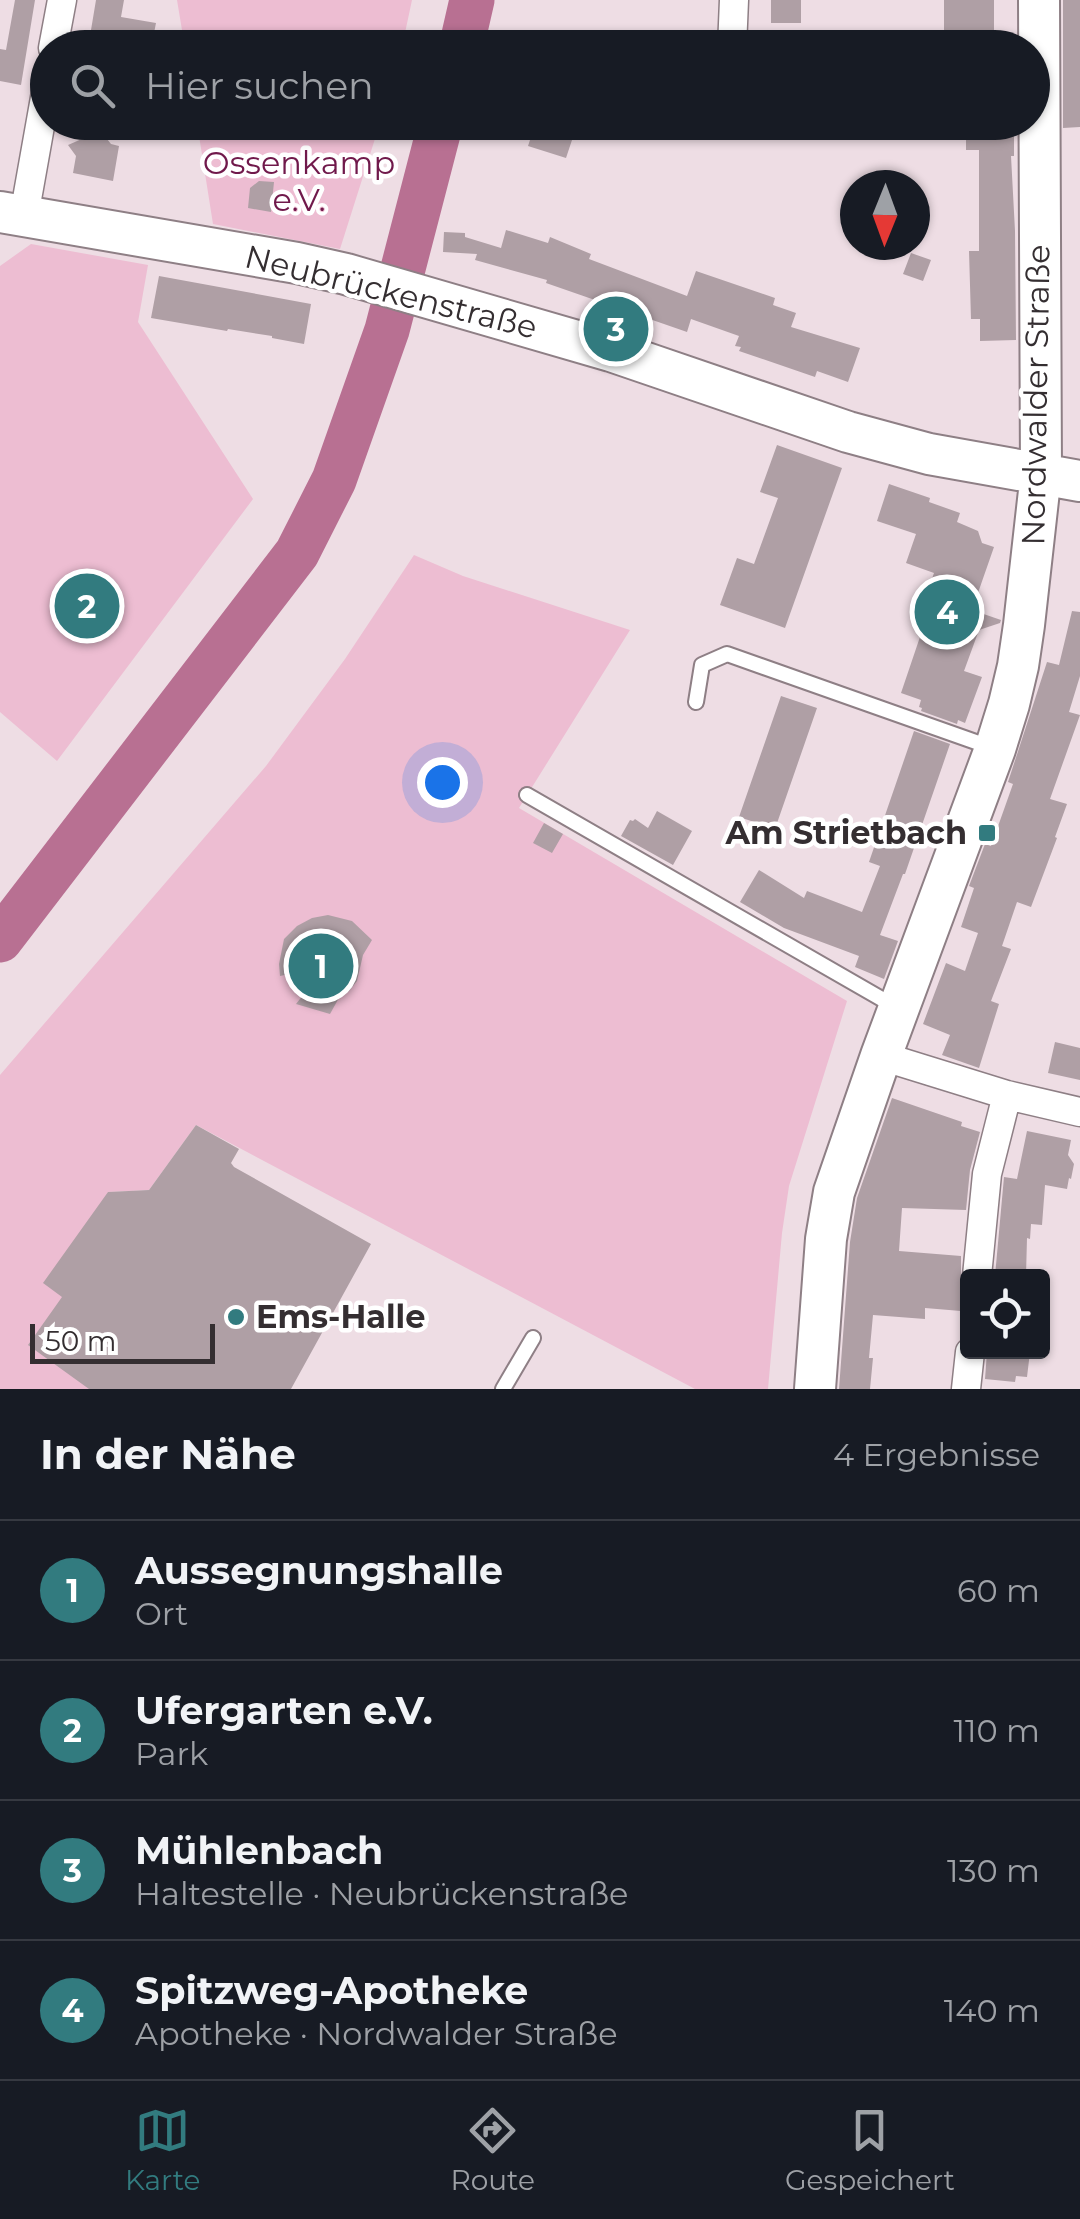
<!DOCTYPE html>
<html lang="de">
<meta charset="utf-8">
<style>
:root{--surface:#171b24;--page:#242831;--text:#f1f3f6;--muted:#9ea1a6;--line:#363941;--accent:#327b7f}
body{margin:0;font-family:Montserrat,sans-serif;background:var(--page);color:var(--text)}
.controls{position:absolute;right:30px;bottom:30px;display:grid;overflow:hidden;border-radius:10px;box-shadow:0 2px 8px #0004}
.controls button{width:90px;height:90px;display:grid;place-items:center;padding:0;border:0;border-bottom:2px solid var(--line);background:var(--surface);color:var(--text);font:50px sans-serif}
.compass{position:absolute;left:840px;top:170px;width:90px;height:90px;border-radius:50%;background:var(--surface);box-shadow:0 2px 8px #0004;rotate:181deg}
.scale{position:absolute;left:30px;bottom:25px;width:185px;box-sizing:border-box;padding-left:10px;border:5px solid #342e31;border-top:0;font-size:28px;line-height:35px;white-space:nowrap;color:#342e31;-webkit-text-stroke:8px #fff;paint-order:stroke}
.you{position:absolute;left:442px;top:782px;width:35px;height:35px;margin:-25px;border:8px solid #fff;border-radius:50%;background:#1a73e8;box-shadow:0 0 0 15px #1a73e833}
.badge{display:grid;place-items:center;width:65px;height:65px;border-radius:50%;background:var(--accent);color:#fff;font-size:32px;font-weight:700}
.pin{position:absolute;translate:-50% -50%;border:5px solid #fff;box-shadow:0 2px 10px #0006}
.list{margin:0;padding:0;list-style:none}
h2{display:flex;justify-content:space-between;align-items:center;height:130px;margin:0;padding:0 40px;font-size:42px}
h2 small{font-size:32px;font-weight:400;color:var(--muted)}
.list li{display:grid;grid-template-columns:65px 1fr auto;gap:30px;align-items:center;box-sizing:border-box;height:140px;padding:0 40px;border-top:2px solid var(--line)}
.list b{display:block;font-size:38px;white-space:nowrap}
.list p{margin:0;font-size:32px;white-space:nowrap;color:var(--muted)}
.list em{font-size:32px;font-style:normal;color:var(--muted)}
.icon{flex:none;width:55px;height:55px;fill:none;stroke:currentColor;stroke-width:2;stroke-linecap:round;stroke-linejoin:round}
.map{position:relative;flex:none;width:1080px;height:1389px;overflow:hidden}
.search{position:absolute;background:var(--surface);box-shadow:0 2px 8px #0004;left:30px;right:30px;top:30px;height:110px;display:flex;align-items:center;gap:25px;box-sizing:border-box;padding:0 35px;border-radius:55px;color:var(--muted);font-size:38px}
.sheet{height:690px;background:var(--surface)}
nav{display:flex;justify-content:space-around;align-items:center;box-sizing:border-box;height:140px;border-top:2px solid var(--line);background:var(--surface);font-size:28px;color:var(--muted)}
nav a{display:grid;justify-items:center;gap:5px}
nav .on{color:var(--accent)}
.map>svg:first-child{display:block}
.green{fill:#edbdd2}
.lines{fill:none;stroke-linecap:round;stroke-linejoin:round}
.river{stroke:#b87092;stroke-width:45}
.building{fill:#af9fa5}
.lane-casing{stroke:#8e7f85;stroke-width:18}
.street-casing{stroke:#8e7f85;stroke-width:31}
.secondary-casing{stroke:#8e7f85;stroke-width:44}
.lane{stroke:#fff;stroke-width:14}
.street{stroke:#fff;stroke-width:28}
.secondary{stroke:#fff;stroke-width:40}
.poi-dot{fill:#327b7f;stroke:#fff;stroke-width:4}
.labels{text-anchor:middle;stroke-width:9;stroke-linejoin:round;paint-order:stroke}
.park-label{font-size:32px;fill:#70194b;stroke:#fff}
.street-label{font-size:32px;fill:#342e31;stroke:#fff}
.poi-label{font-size:32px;font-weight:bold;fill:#342e31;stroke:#fff;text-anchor:end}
</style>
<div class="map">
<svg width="1080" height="1389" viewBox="0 0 1080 1389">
<rect width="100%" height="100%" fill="#eedde4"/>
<path class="green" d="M177,0H412L402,47L185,48Z
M197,123H380L340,249L213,224Z
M31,244L148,265L138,322L253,499L57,761L0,712V266Z
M414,555L463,576L630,630L519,808L847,1001L789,1186L782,1233L768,1389H695L196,1125L149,1190L108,1192L62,1297L89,1389H0V1075L266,766L345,659Z"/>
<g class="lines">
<path class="river" d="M461,48L472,0
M0,940L297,553L334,480L387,330L441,122"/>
</g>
<path class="building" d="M15,0H35L21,85L0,81V49L6,50Z
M96,0H124L121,17L156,23L151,48H88Z
M771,0H801V23H771Z
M944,0H994V48H944Z
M1063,0H1080V127L1063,128Z
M490,122H578L566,158L528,146L530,140L489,127Z
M966,122H1014V156H1011L1015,231L1016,340L980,341V319H971L969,251H979V150H966Z
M98,136L107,139L111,144L119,146L113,181L73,173L76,156L68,145L84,138L93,140Z
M259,181L274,182L271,212L248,208L250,188Z
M506,230L548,243L550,237L591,254L589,259L687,296L696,271L775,298L773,305L796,313L791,327L860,348L848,382L817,371L815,377L739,351L741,347L735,346L739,336L691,319L687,332L546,283L547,280L475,260L477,254L443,252L444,232L465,233V237L501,248Z
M911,253L931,260L923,281L903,274Z
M159,276L311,304L304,344L272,338V336L228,329L227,331L151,318Z
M777,445L842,468L785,628L720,605L737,558L754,564L778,498L760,492Z
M889,484L930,498L929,502L960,513L957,522L978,531L982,543L994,547L972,610L1001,620L1000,623L979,630L964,671L982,677L965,723L958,720L957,724L921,711L922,708L919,707L921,700L901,693L922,631L917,629L932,588L929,587L934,573L906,563L916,534L877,521Z
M1072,611L1080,612V676L1069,712L1080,715L1050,799L1067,804L1055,837L1057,838L1031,907L1017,902L1002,946L1011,949L991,1001L999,1004L979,1068L942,1055L950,1035L923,1024L946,963L965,971L978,933L961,927L974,888L969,886L985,844L991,846L1013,784L1008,782L1047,662L1059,665Z
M781,696L817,708L775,829L739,817Z
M914,731L950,744L905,874H903L880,935L898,941L884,979L855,967L859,956L784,928L740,902L759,870L804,898L807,891L862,912L880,866L869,862Z
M657,811L692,831L673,865L621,836L630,820L633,821L635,819L648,828Z
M544,823L563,834L552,853L533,843Z
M328,915L352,921L372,940L363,955L357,981L349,991L340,996L330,1014L296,1004L326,966L280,976L279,964L284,939L297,926L312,918Z
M1055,1042L1080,1048V1080L1048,1073Z
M892,1098L962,1122L961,1126L980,1132L970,1170L966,1210L902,1208L899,1251L961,1256V1311L925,1308V1319L873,1315L869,1358H873L870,1389H839L850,1242L857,1198Z
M196,1125L239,1149L231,1163L234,1167L371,1244L291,1389H89L28,1345L62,1297L43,1283L108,1192L149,1190Z
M1027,1131L1071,1140L1068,1155L1074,1164L1071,1179L1069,1178L1067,1189L1045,1185L1042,1225L1031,1224L1030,1239L1027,1238L1026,1276H995L1004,1177L1017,1179Z
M987,1352H1030L1027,1377L1016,1376L1015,1382L985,1379Z"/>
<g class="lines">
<defs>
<path id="lane" d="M696,702L702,665L727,654L990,747
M527,795L894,1006
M503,1389L533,1338"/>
<path id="street" d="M53,48L62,0
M732,48L734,0
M24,216L48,81
M881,1056L1007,1095L1080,1112
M977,1276L987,1174L1007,1095
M966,1389L970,1352"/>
<path id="secondary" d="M0,212L297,263L346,274L611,351L848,432L929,454L1080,481
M815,1389L826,1239L834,1192L881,1056L995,749L1009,704L1018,666L1024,625L1041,473L1039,0"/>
</defs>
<use href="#lane" class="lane-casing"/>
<use href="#street" class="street-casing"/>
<use href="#secondary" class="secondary-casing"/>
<use href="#lane" class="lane"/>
<use href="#street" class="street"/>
<use href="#secondary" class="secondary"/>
</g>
<g class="poi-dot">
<rect x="977" y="823" width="20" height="20" rx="5"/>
<circle cx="236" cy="1317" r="10"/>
</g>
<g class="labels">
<g class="park-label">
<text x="299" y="174">Ossenkamp<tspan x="299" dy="37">e.V.</tspan></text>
</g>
<g class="street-label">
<text transform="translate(391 292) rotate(14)" y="11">Neubrückenstraße</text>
<text transform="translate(1036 395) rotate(-89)" y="11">Nordwalder Straße</text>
</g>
<g class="poi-label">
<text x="967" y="844">Am Strietbach</text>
<text x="256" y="1328" text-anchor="start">Ems-Halle</text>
</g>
</g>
</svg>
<div class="controls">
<button><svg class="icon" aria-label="locate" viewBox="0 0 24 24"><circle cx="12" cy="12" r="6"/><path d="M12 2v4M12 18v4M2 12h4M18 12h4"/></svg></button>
</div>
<svg class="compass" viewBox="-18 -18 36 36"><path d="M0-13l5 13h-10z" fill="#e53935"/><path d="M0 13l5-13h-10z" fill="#9ea1a6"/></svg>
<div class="scale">50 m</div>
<div class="you"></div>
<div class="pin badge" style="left:321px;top:966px">1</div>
<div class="pin badge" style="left:87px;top:606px">2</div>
<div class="pin badge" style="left:616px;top:329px">3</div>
<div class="pin badge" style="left:947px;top:612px">4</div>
<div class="search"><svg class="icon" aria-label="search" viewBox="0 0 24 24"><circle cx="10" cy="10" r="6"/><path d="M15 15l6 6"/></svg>Hier suchen</div>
</div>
<section class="sheet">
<h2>In der Nähe<small>4 Ergebnisse</small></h2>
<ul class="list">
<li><span class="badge">1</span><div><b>Aussegnungshalle</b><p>Ort</p></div><em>60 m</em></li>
<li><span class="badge">2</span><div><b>Ufergarten e.V.</b><p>Park</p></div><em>110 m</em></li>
<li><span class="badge">3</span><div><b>Mühlenbach</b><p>Haltestelle · Neubrückenstraße</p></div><em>130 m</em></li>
<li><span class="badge">4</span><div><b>Spitzweg-Apotheke</b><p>Apotheke · Nordwalder Straße</p></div><em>140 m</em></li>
</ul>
</section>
<nav>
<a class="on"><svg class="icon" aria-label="map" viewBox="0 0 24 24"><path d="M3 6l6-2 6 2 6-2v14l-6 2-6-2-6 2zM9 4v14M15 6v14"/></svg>Karte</a>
<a><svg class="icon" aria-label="directions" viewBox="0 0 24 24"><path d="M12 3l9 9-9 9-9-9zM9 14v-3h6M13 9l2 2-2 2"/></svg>Route</a>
<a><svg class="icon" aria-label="saved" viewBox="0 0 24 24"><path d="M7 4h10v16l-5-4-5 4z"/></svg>Gespeichert</a>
</nav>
